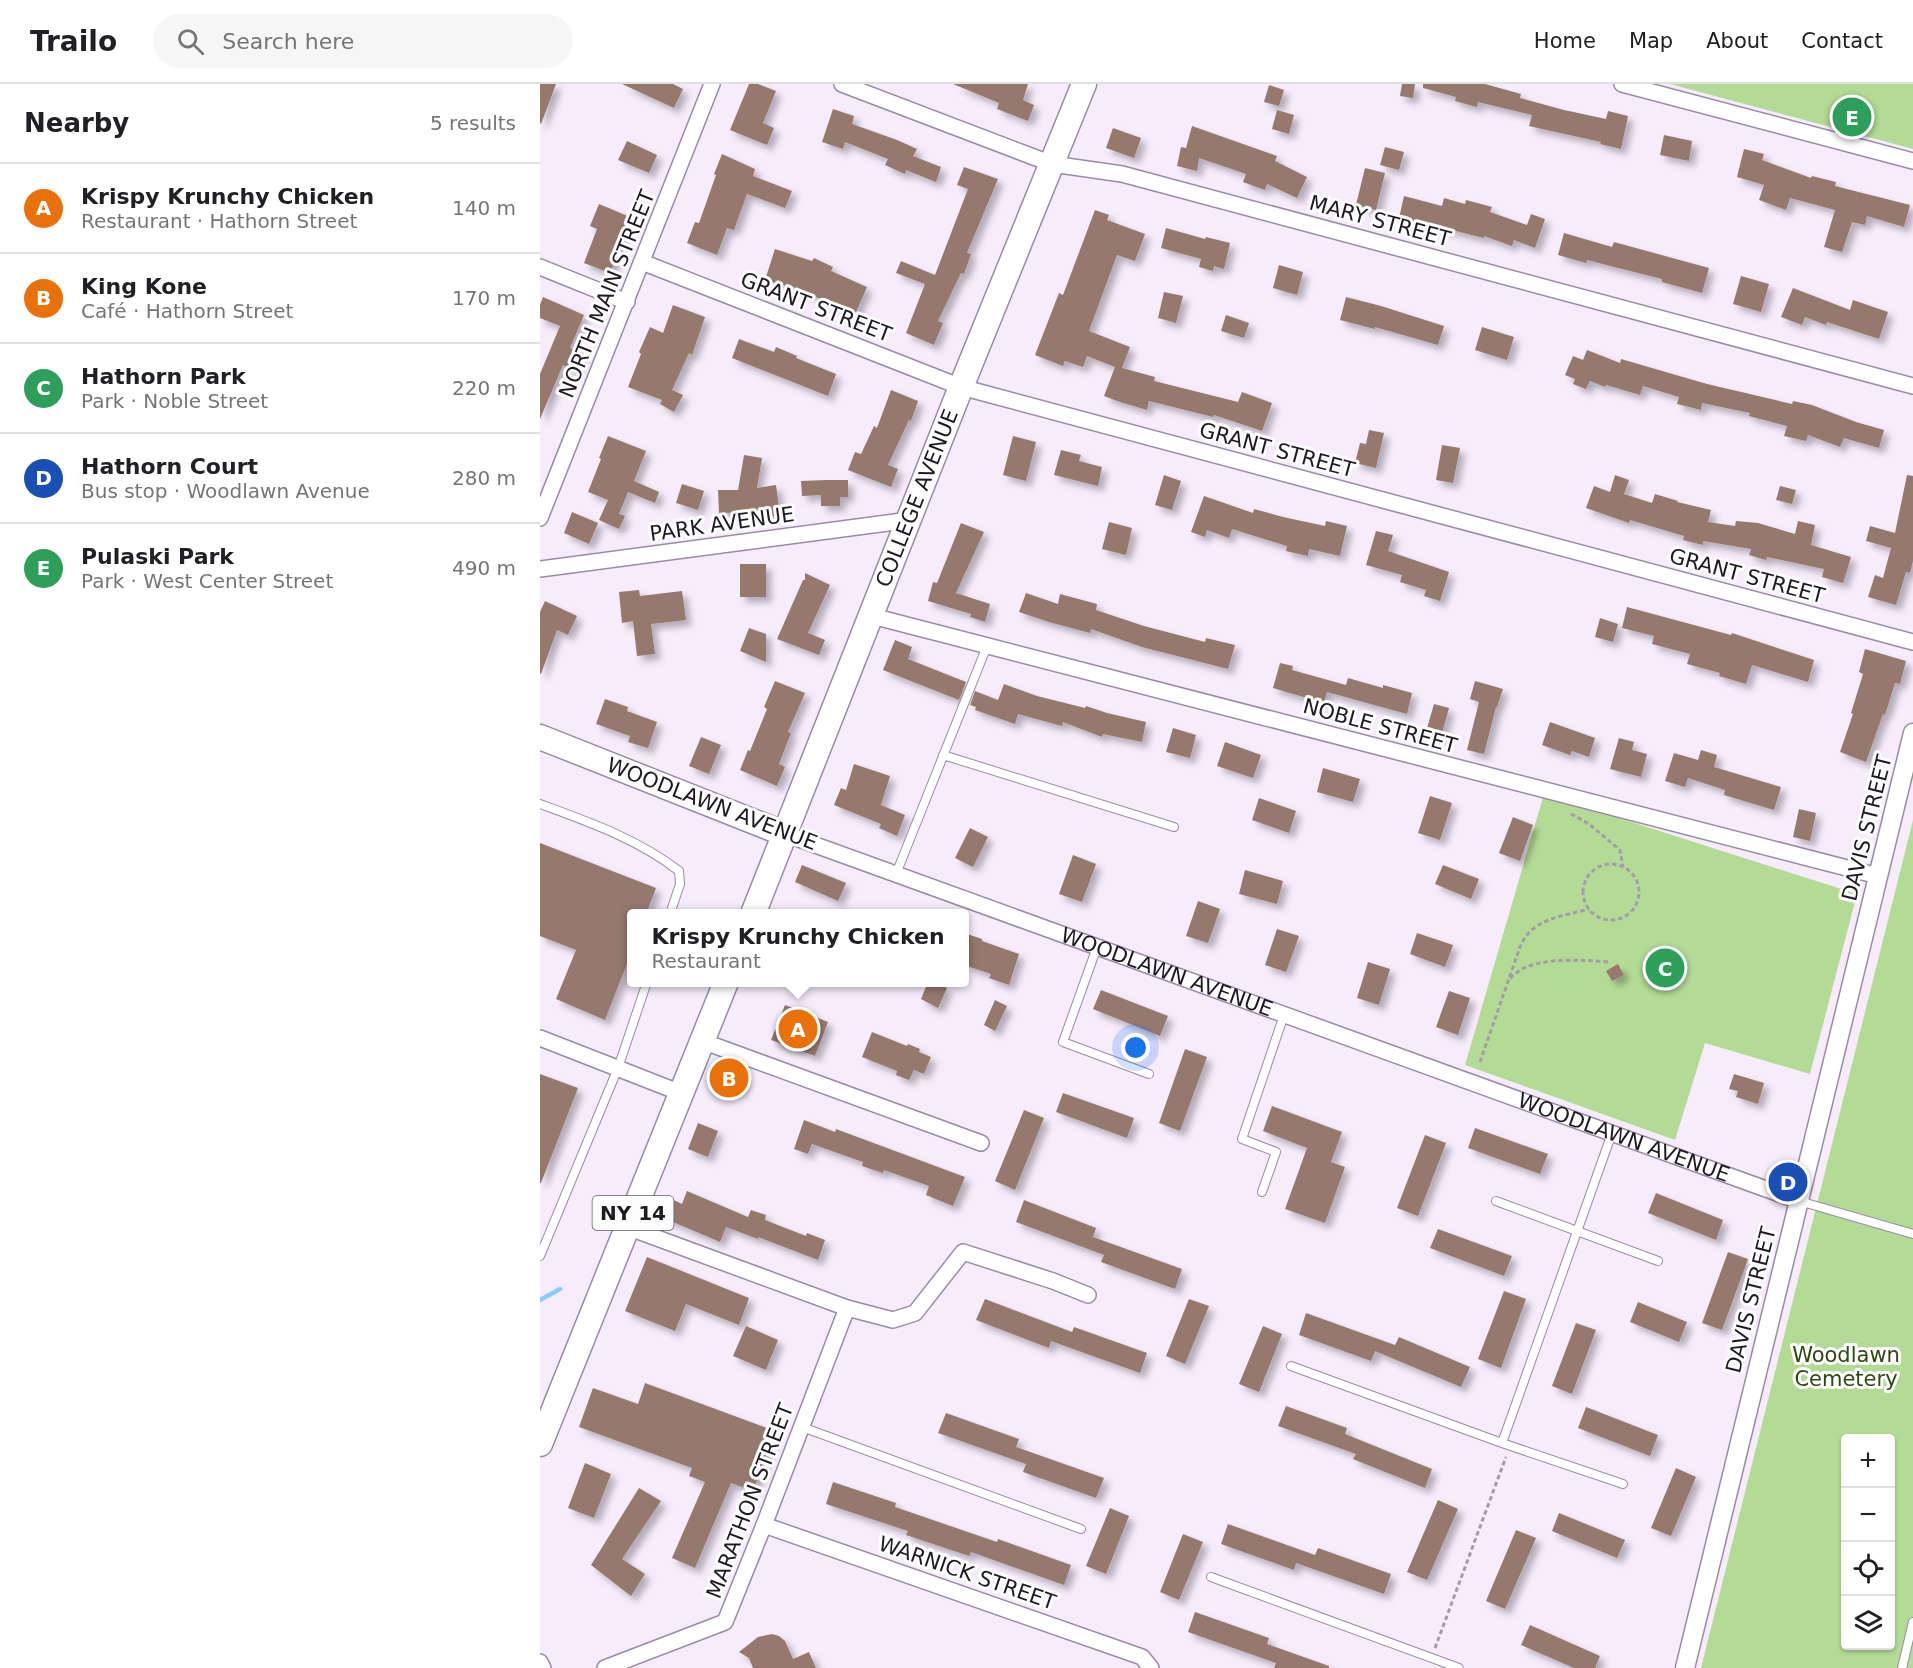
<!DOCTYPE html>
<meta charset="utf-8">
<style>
:root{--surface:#fff;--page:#f6f6f6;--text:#202124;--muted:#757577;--line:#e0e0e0;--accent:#c15b2c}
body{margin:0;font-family:"DejaVu Sans",sans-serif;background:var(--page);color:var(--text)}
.controls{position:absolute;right:18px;bottom:18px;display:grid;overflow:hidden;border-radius:6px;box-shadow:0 2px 4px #0004}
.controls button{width:54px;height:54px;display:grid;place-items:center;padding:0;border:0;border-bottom:2px solid var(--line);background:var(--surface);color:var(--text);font:30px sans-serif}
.you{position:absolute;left:596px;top:964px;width:21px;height:21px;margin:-15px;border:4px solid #fff;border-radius:50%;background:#1a73e8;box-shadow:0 0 0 9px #1a73e833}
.badge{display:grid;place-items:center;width:39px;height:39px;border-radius:50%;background:var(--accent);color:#fff;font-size:20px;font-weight:700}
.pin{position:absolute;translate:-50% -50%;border:3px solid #fff;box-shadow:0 2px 6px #0006}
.popup{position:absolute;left:87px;top:825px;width:342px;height:78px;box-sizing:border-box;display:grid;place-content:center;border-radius:6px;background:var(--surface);filter:drop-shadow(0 2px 4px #0005);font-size:20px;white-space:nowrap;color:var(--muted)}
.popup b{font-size:22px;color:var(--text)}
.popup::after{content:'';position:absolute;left:50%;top:100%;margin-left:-12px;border:12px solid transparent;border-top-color:var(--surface)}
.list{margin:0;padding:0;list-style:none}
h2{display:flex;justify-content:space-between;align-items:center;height:78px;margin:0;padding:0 24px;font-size:26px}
h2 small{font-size:20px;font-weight:400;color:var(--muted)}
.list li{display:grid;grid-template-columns:39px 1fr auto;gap:18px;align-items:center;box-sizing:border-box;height:90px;padding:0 24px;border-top:2px solid var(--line)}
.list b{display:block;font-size:22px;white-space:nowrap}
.list p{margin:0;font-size:20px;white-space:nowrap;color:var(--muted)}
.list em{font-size:20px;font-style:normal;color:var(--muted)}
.icon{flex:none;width:33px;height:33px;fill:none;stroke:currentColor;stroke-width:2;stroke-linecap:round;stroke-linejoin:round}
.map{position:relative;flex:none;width:1373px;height:1584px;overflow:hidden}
header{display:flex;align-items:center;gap:36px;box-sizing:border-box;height:84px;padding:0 30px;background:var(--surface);border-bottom:2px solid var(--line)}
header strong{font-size:28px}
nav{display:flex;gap:33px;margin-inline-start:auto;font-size:21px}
.search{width:420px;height:54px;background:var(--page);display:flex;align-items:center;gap:15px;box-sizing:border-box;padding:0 21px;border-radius:33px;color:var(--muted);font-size:22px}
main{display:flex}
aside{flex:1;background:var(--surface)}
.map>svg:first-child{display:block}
.green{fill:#b4db96;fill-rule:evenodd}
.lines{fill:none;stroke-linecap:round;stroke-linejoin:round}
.stream{stroke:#89cef7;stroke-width:4.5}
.building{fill:#96796d;filter:url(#shadow)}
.service-casing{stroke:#9a8ba4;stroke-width:10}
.minor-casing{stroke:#9a8ba4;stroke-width:18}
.tertiary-casing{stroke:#9a8ba4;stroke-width:21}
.primary-casing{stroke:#9a8ba4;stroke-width:27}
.path{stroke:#a49ca9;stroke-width:3;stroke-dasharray:4.5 3;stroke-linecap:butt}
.service{stroke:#fff;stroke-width:8}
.minor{stroke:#fff;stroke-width:15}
.tertiary{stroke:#fff;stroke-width:18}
.primary{stroke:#fff;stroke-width:24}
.labels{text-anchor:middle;stroke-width:6;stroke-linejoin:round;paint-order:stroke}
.shield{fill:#fdfdfd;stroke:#625d64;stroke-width:1.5}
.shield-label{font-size:20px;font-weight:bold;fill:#1f1922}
.street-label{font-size:21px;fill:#1f1922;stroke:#fdfdfd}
.park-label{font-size:21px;fill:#2e4914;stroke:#fdfdfd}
</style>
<header>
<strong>Trailo</strong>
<div class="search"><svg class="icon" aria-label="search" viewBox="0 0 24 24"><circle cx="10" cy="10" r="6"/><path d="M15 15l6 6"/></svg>Search here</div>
<nav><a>Home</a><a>Map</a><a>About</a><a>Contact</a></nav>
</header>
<main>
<aside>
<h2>Nearby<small>5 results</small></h2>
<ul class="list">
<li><span class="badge" style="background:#e8710a">A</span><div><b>Krispy Krunchy Chicken</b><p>Restaurant · Hathorn Street</p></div><em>140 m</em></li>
<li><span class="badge" style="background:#e8710a">B</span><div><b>King Kone</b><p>Café · Hathorn Street</p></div><em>170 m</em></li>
<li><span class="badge" style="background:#2e9e5b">C</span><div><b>Hathorn Park</b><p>Park · Noble Street</p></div><em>220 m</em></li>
<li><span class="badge" style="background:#1a4fb4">D</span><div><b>Hathorn Court</b><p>Bus stop · Woodlawn Avenue</p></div><em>280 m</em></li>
<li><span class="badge" style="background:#2e9e5b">E</span><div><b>Pulaski Park</b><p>Park · West Center Street</p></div><em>490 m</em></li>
</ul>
</aside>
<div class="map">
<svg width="1373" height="1584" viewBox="0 0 1373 1584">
<defs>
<filter id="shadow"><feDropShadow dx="5.5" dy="5.5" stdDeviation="3" flood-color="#0004"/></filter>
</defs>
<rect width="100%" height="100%" fill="#f6ecfc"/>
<path class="green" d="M1130,0H1373V65Z
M1004,710L1317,810L1270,990L1165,959L1135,1056L925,981Z
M1373,736V1584H1161ZM1306,1354H1350V1562H1306Z"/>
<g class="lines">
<path class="stream" d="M0,1216L20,1205"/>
</g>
<path class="building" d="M0,0H16L1,40L0,39Z
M82,0H133L143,5L134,24Z
M209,0H218L236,7L223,39L234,44L227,61L190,46Z
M413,0H488L483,16L494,21L488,37L457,25L459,19Z
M862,0H875L873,14L860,12Z
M883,0H945L981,10L980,14L1024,26L1066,35L1068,27L1088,32L1081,65L1060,60L1061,58L989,42L992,31L938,18L937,23L915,17L916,13L883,4Z
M729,1L744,6L739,22L724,18Z
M293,25L314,32L312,40L357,56L377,65L373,72L401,83L396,98L366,86L365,90L345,81L348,75L305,58L303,65L282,58Z
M737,26L754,31L749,50L732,45Z
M652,42L737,72L735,77L767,93L757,114L727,100L725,106L703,98L706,90L659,74L657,87L637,82L641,63L646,64Z
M573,44L601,54L594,74L566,64Z
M1124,51L1152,57L1149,77L1120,71Z
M87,57L117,71L109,89L78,76Z
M845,63L864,68L859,86L840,81Z
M1204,65L1224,70L1222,76L1271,94L1272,92L1296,98L1295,102L1370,121L1364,143L1327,132L1325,141L1312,138L1302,168L1284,163L1295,126L1250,114L1246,126L1219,116L1224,101L1197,93Z
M182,70L215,85L213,92L252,107L245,124L207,110L194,146L187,144L177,171L147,159L155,138L159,139L176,91L174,90Z
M424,83L458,95L427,169L431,170L424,190L421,189L398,237L403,239L394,261L366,249L385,200L356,189L361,177L395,191L428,105L417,101Z
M825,84L845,89L836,126L816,121Z
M864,112L902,122L904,114L925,120L926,116L952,123L950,128L987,141L991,130L1005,135L995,164L974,156L972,162L944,152V154L908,145L907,147L859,134Z
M59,120L90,133L77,165H79L70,189L44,179L57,145L50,142Z
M555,126L569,131L567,136L605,150L595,177L577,171L549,247L590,263L582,284L615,293L614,297L698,318L702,308L732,319L722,347L674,331L673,333L609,317L607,326L580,318L564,312L575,283L547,272L543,283L525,277L523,282L495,271L519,209L523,211Z
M626,144L665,155L666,153L690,159L684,185L674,182L673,187L659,183L661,175L621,164Z
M1024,149L1072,163L1074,158L1169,184L1162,209L1122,198V195L1047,176L1046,179L1018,171Z
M235,165L272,177L274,174L293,183L291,187L327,203L315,230L246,200V202L225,196Z
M739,181L763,188L757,211L733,204Z
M1201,192L1229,200L1221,228L1193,220Z
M1253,204L1310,226L1313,216L1348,228L1339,255L1287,238L1286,241L1265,233L1262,241L1241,233Z
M624,208L643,212L636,239L618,234Z
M3,213L44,231L30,264L43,269L35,287L23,281L0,335V290L20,242L0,234V221Z
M806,213L841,222L904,242L898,261L835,243V245L800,236Z
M133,221L165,233L152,271L149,269L132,306L143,311L134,328L120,320L122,316L88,303L101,270L99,268L110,243L123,249Z
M686,231L709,239L704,254L681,247Z
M942,243L974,253L967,276L935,266Z
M199,255L234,268L236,263L257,272L256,274L296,290L288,312L192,274Z
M1047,266L1080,279L1081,275L1167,300L1252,320L1253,317L1272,321L1316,338L1344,346L1339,364L1304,354L1300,363L1268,351L1266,357L1244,352L1247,342L1209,332L1210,329L1162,319L1161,326L1137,320L1139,313L1103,302L1100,311L1066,301L1065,303L1050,297L1046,305L1033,300L1035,295L1025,291L1033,272L1043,276Z
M351,306L378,317L371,337L369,336L348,381L358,385L351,403L308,386L315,368L321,370L334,342L337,344Z
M829,346L844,349L836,384L815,379L820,359L826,360Z
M68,352L106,367L94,397L119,408L115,419L88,408L79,430L85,432L79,445L59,436L68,416L48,408L61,375L59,374Z
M473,352L496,358L486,397L463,391Z
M902,361L920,364L913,399L896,396Z
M521,366L541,371L539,377L562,383L558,402L514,391Z
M204,371L222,374L217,404L236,401L240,431L222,434L221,428L179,429L178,406H198Z
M624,391L641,397L632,426L615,421Z
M1075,391L1089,396L1084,410L1112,419L1115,410L1138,417L1137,418L1171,426L1168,438L1195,442L1196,437L1218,439L1255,450L1258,437L1275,441L1271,461L1311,473L1303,499L1282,493L1284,485L1227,473L1226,476L1209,471L1211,465L1163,457V461L1143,456L1144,452L1090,436L1089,439L1046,424L1054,402L1070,408Z
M1367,391L1373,392V477L1370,489L1366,488L1356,521L1328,513L1335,491L1343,494L1351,464L1326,457L1330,442L1355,449Z
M286,396H308V413H300V422H281V411L262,412L261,397Z
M142,400L164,407L158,426L136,419Z
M1240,402L1256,406L1252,420L1236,416Z
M664,412L713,429L714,425L743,433L785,442L786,437L807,442L800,472L769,465L768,472L746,467L747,462L692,445L689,454L667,446L665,453L651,448Z
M32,428L58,439L49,460L24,449Z
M569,438L592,444L586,471L562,465Z
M421,439L444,448L416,509L450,520L445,538L430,533L431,530L388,517L393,498L397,499Z
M836,447L853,451L848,467L909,488L900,517L884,512L886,506L860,498L862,491L826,481Z
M200,480H226V513H200Z
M265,489L290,501L268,549L285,556L279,571L237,555L263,496H265Z
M99,506L100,512L142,507L146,536L111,540L115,570L97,572L93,537L82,539L79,508Z
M486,509L518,520L520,510L557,520L556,526L604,542L665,558L666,554L695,561L688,585L602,563L551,545L550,549L509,538L479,528Z
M5,517L37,532L28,551L17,546L1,590L0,589V528Z
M1087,523L1191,551L1192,549L1274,576L1268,598L1212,581L1206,600L1179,592L1180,589L1147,580L1150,570L1112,560L1114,552L1082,544Z
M1060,534L1078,540L1073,558L1055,553Z
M209,544L226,550V578L200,567Z
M355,556L372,563L368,575L426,598L419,616L343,586Z
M1325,565L1366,577L1360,600L1355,599L1345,631L1343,630L1326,678L1300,668L1313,630L1311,629L1323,590L1319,588Z
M740,579L753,582L752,586L806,601L808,594L843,604V601L872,609L867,630L787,608L784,619L733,604Z
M235,597L265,609L248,648L251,649L239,680L245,683L237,702L200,686L208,666L210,667L227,625L224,623Z
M935,597L963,605L957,623H956L944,670L927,666L939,618L930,615Z
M464,600L497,612L545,624L546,622L567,629L606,638L602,658L563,650L562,653L523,638L522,642L478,630L475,640L435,626L436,623L430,621L435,607L458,616Z
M65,615L88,623L87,627L117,638L108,664L88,658L90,652L56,640Z
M894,620L909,624L900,656L885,651Z
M1010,638L1055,654L1049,673L1032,667L1030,671L1002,661Z
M633,644L656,651L650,674L626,668Z
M161,653L181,661L169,690L149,682Z
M1079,654L1094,658L1092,666L1107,670L1101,693L1070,685Z
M685,658L721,671L713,694L677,682Z
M1161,666L1177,671L1174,683L1241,703L1234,726L1184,711L1185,706L1148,694L1145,703L1125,697L1134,669L1158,676Z
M314,680L350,692L341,721L365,731L357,752L339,744L341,740L294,721L301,704L306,706Z
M783,684L820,695L813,718L777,708Z
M890,712L912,719L900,756L878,749Z
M719,714L756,727L749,749L712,736Z
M1259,725L1276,729L1270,757L1253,753Z
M973,733L993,741L980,777L959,769Z
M430,744L448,753L433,783L415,774Z
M0,759L116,804L106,830H92V867L65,936L16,915L36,866L0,852Z
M533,771L556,780L542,818L519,810Z
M262,781L306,799L298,817L255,798Z
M903,781L939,795L931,815L895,800Z
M705,786L743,797L737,820L699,810Z
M658,817L680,825L668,859L646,852Z
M737,845L759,852L746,888L725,881Z
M424,849L442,855V857L479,870L469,901L449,894L451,890L424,881Z
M877,849L913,861L905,883L870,870Z
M828,878L850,885L839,921L817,914Z
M1078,880L1084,891L1072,897L1066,887Z
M388,898H395L407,904L398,924L381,915Z
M561,906L628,932L620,952L553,925Z
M909,907L930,914L918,951L896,943Z
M455,916L467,922L455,947L444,941Z
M245,921L288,938L275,972L231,956Z
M332,948L367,962L368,960L380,965L379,968L391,973L384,990L374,986L369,996L356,991L357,987L322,973Z
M645,965L667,973L640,1047L619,1039Z
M180,982L204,992L199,1006L174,996Z
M0,990L38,1004L1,1099H0Z
M1194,990L1224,999L1218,1020L1196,1013L1198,1007L1189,1005Z
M523,1009L594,1034L587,1054L516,1028Z
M732,1022L802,1048L791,1078L805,1083L785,1139L745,1125L767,1064L723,1047Z
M484,1026L504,1034L475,1106L455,1097Z
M264,1036L295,1048L296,1045L425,1093L413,1122L386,1111L389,1102L344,1086L343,1089L322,1082L323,1078L272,1060L268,1070L254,1065Z
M158,1039L178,1047L168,1073L148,1065Z
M935,1044L1008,1070L1000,1090L928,1064Z
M885,1051L906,1059L878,1132L857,1124Z
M147,1107L208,1133L211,1126L226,1131L225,1136L266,1152L267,1149L285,1156L278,1176L218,1153V1155L186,1143L180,1158L119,1132L127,1113L142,1120Z
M1116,1109L1183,1136L1176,1156L1108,1129Z
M484,1116L556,1144L553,1153L642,1185L635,1205L561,1178L564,1171L476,1138Z
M898,1145L972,1172L964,1192L890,1164Z
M1188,1168L1208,1175L1182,1246L1162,1239Z
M107,1173L209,1214L199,1241L146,1220L135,1247L85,1227Z
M964,1207L986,1215L961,1284L938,1275Z
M445,1215L532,1248L534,1243L607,1269L600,1289L511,1257L509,1264L436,1236Z
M649,1215L669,1222L645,1280L626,1272Z
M1098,1218L1147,1238L1139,1258L1090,1238Z
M766,1229L855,1261L859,1253L930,1283L921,1303L835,1267L831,1277L759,1251Z
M1036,1239L1056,1246L1032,1310L1012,1302Z
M206,1242L238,1256L226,1286L193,1272Z
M723,1242L742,1250L719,1308L699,1300Z
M105,1299L235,1347L213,1407L191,1399L155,1484L132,1474L165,1398L149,1392L152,1384L39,1343L53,1304L98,1320Z
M746,1322L807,1344L805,1350L892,1385L885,1404L813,1375L816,1370L738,1342Z
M1046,1323L1118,1351L1110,1372L1038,1344Z
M406,1329L479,1355L476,1363L564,1394L556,1414L483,1388L486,1380L398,1349Z
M45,1379L71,1390L54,1434L28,1424Z
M1136,1384L1156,1393L1131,1452L1111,1444Z
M293,1398L356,1419L355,1423L457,1458L458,1455L531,1481L524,1501L431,1468L429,1472L366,1451L368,1447L286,1420Z
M99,1404L121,1417L82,1475L105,1490L91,1512L51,1481Z
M898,1416L918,1425L887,1496L867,1488Z
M570,1424L589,1432L566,1490L546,1482Z
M1019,1429L1085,1456L1077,1474L1012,1447Z
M688,1440L775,1471L778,1464L851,1490L844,1510L756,1479L754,1486L681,1460Z
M976,1446L996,1454L965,1525L946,1517Z
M643,1450L663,1458L639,1516L620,1508Z
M655,1528L729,1554L727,1560L789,1582V1584H734L736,1579L648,1548Z
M990,1541L1060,1572L1055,1584H1034L981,1561Z
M232,1550L239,1552L245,1557L253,1575L269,1568L276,1584H213L209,1574L199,1568L218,1553Z"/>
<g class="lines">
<defs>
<path id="service" d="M403,671L634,743
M0,720C49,738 98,755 139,787L140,800L130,830
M356,790L447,562
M557,863L523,958L609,990
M722,1108L736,1068L702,1055L744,931
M956,1117L1118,1177
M1259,1117L1373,1150
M0,1172L78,984L107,898
M751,1282L962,1359L1083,1400
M262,1343L541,1445
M962,1359L1072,1049
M671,1493L919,1584
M1362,1584L1373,1538"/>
<g id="minor">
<path d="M302,0L512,80L582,90L1373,302"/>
<path d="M1082,0L1373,77"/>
<path d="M102,178L421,303L1373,558"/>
<path d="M0,183L87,218"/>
<path d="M0,434L172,0"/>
<path d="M0,485L370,436"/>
<path d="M332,532L1338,792"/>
<path id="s1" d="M245,750L1259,1117"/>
<path d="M0,954L141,1009"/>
<path d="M162,957L441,1059"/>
<path d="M87,1143L307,1224L353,1236L375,1229L423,1168L513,1197L548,1211"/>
<path d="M224,1441L602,1573L611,1584"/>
<path d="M0,1578L3,1584"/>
<path d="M65,1584L185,1538L224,1441L307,1224"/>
</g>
<path id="tertiary" d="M1145,1584L1373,649"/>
<g id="primary">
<path d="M0,653L245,750"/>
<path id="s2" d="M213,830L421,303L544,0"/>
<path d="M0,1360L186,898"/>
</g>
</defs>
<use href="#service" class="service-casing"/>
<use href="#minor" class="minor-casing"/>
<use href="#tertiary" class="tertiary-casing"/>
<use href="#primary" class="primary-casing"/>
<path class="path" d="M1031,730L1049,740L1080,766L1083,783
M1043 808a28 28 0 1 1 56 0a28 28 0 1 1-56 0Z
M970,894C974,891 978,887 982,885C1006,873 1043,876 1069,878
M940,978L980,863C982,859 984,854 987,851C1002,833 1028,831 1049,825
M895,1564L966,1373"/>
<use href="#service" class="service"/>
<use href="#minor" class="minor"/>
<use href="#tertiary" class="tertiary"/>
<use href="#primary" class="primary"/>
</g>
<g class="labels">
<rect class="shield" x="52.5" y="1112" width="81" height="34" rx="4.5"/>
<g class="shield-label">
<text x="93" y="1136">NY 14</text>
</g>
<g class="street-label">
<text transform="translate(840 137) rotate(15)" y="7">MARY STREET</text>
<text transform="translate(67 210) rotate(-68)" y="7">NORTH MAIN STREET</text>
<text transform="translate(276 223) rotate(21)" y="7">GRANT STREET</text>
<text transform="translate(737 366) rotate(15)" y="7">GRANT STREET</text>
<text dy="7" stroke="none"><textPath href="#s2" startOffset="447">COLLEGE AVENUE</textPath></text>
<text transform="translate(182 440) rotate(-8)" y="7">PARK AVENUE</text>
<text transform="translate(1207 492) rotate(15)" y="7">GRANT STREET</text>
<text transform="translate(840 642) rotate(15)" y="7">NOBLE STREET</text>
<text transform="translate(172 720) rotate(21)" y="7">WOODLAWN AVENUE</text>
<text transform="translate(1327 744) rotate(-76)" y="7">DAVIS STREET</text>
<text dy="7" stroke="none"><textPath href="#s1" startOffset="406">WOODLAWN AVENUE</textPath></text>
<text dy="7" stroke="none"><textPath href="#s1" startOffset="892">WOODLAWN AVENUE</textPath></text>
<text transform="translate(1211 1216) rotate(-76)" y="7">DAVIS STREET</text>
<text transform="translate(210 1417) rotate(-69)" y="7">MARATHON STREET</text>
<text transform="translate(427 1489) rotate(19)" y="7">WARNICK STREET</text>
</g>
<g class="park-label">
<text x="1306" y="1278">Woodlawn<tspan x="1306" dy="24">Cemetery</tspan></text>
</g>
</g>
</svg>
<div class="controls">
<button>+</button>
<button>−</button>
<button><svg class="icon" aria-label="locate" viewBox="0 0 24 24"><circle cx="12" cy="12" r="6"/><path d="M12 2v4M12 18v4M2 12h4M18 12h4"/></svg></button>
<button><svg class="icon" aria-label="layers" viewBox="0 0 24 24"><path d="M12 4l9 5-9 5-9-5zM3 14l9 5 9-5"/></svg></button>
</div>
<div class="you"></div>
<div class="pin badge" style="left:258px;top:945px;background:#e8710a">A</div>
<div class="popup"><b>Krispy Krunchy Chicken</b>Restaurant</div>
<div class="pin badge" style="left:189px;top:994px;background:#e8710a">B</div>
<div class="pin badge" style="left:1125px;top:884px;background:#2e9e5b">C</div>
<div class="pin badge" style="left:1248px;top:1098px;background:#1a4fb4">D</div>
<div class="pin badge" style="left:1312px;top:33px;background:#2e9e5b">E</div>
</div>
</main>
